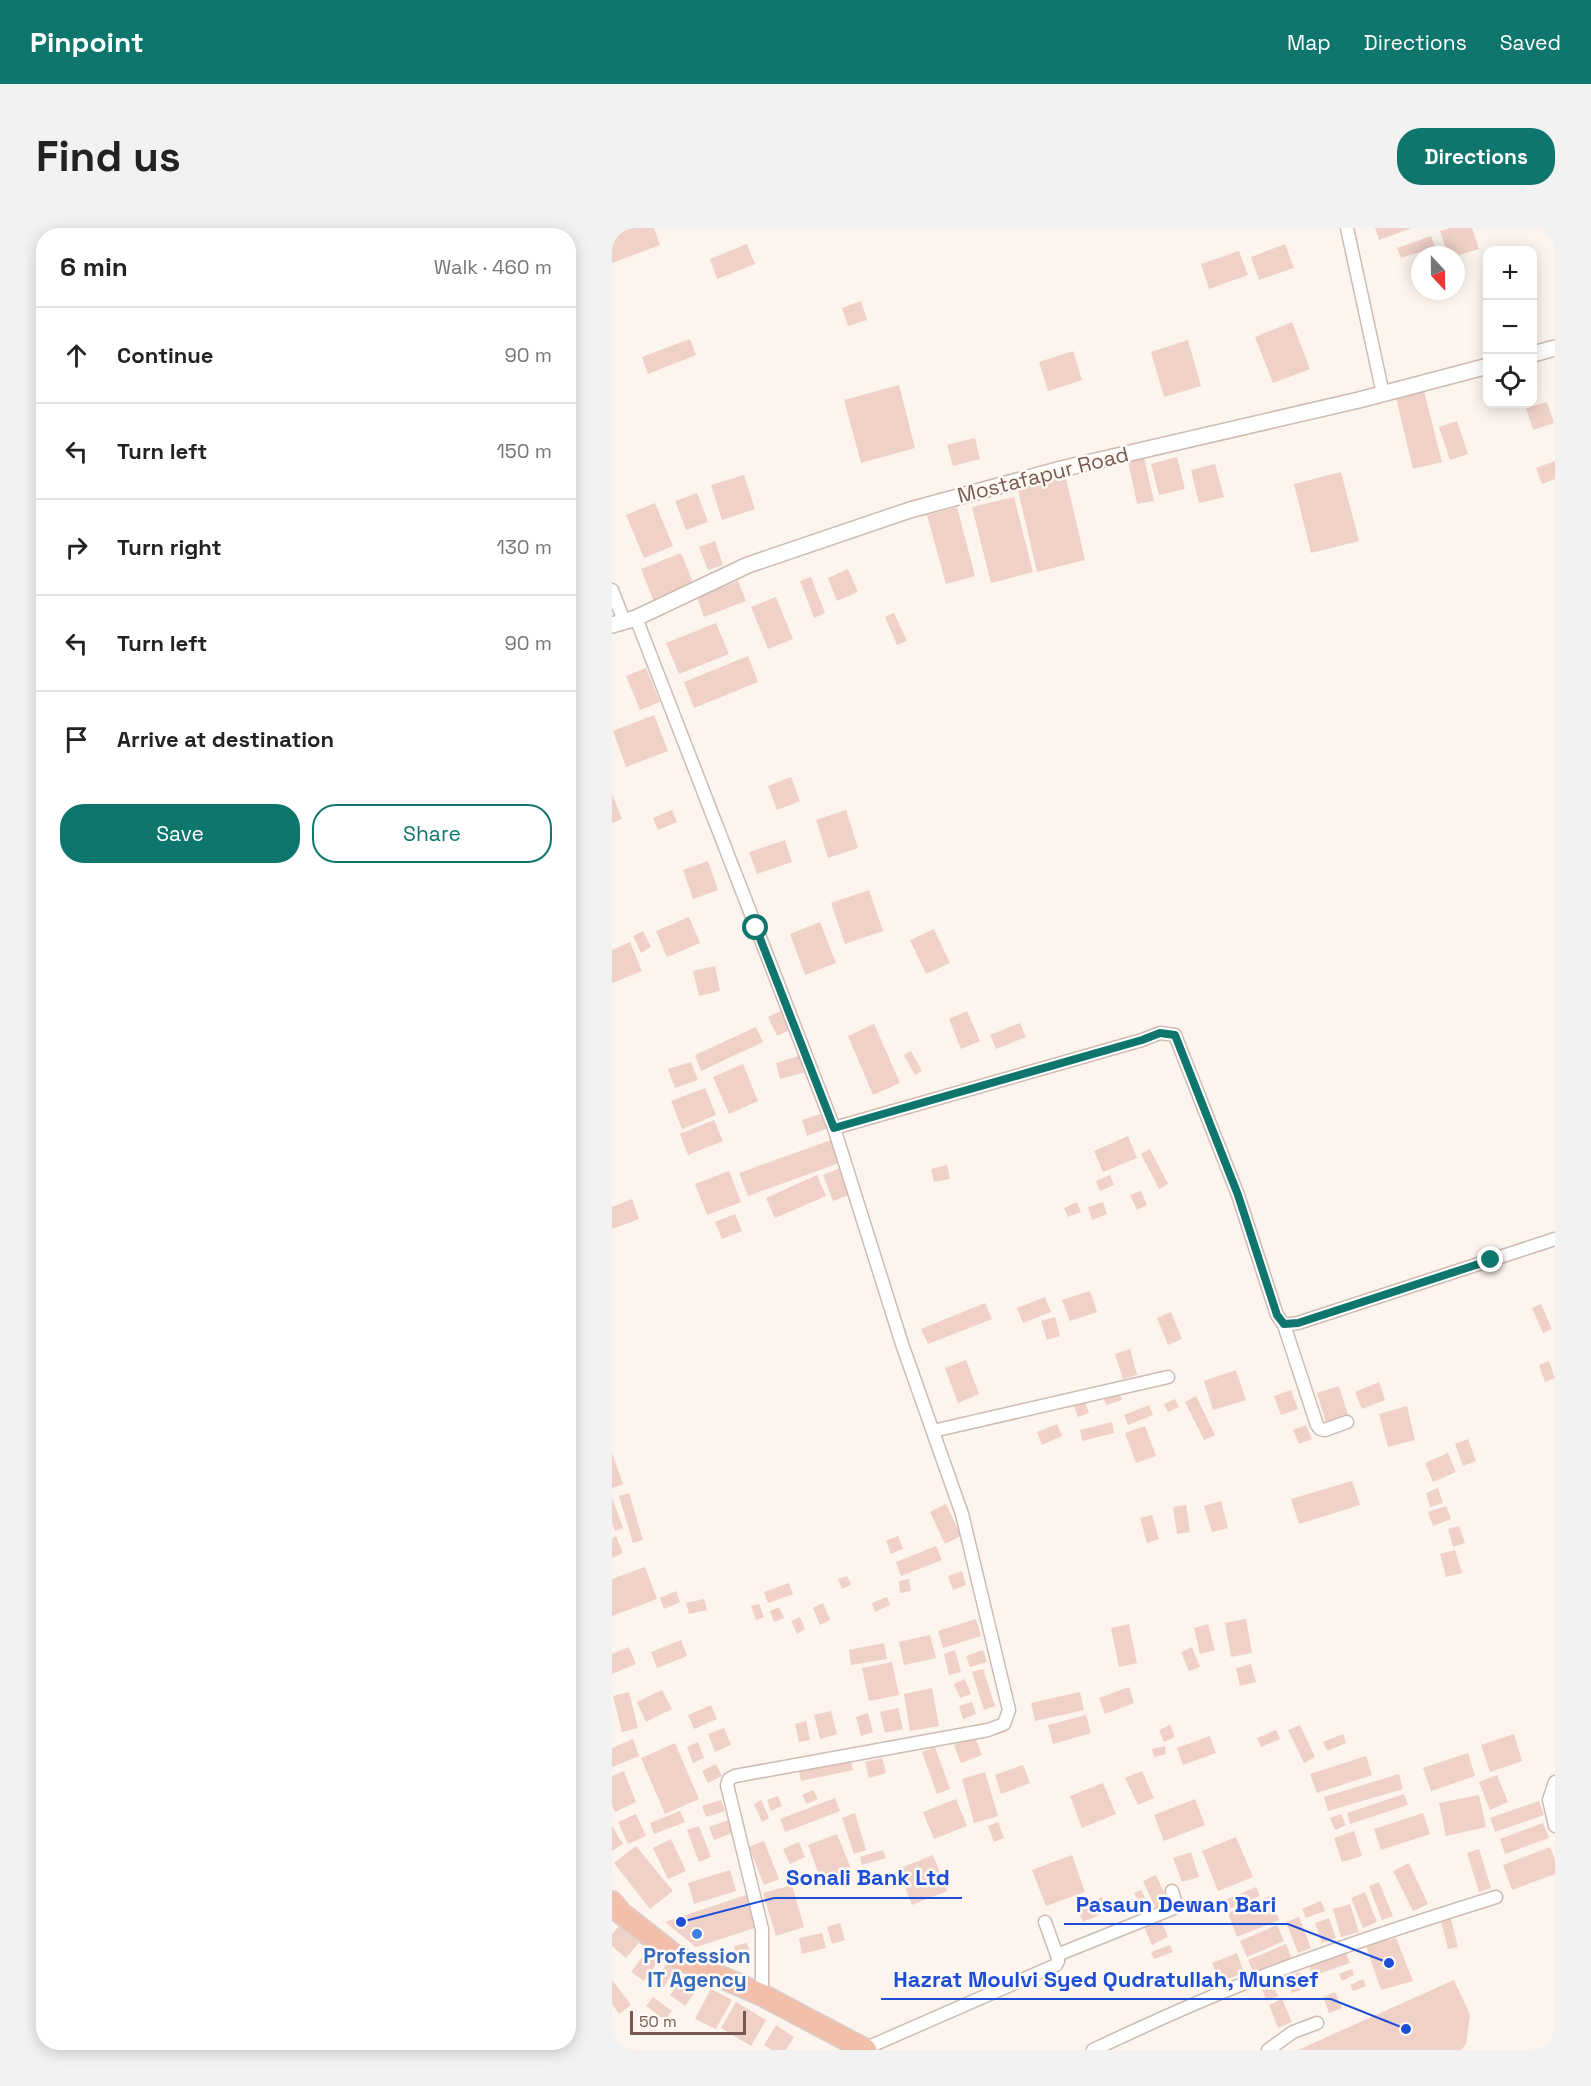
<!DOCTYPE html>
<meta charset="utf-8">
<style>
:root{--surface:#fff;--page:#f2f2f2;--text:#222;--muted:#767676;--line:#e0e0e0;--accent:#0f766e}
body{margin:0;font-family:"Space Grotesk",sans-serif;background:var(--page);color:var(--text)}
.controls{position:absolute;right:18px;top:18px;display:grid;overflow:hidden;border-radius:12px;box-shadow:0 3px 15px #0003}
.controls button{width:54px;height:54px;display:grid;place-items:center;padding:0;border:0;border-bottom:2px solid var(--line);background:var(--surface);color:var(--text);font:30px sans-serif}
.compass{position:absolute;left:799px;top:18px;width:54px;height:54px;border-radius:50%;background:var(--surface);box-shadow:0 3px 15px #0003;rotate:158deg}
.scale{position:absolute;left:18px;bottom:15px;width:116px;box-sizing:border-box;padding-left:6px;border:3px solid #775950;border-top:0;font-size:16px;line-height:21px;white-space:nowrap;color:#775950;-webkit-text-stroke:4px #fef9f4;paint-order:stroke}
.stop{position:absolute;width:18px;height:18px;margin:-14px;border:4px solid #0f766e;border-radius:50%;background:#fff}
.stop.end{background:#0f766e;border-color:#fff;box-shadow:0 2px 6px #0008}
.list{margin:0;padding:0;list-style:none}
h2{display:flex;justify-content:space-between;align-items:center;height:78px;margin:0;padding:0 24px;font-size:26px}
h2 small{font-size:20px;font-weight:400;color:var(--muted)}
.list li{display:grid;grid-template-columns:39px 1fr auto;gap:18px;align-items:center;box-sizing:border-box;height:96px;padding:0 24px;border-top:2px solid var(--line)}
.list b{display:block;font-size:22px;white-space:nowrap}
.list em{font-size:20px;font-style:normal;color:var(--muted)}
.actions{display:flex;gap:12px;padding:18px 24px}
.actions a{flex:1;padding:14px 0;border:2px solid var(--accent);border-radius:24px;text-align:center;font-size:21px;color:var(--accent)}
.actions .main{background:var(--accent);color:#fff}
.icon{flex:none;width:33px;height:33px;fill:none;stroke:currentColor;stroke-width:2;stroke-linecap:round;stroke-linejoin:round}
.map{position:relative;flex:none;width:943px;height:1822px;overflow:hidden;border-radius:24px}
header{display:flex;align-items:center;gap:36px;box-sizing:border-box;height:84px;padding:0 30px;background:var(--accent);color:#fff}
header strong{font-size:28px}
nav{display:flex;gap:33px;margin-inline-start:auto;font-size:21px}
.intro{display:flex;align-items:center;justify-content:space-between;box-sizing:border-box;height:144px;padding:0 36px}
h1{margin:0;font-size:42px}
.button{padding:15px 27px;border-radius:24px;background:var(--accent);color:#fff;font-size:21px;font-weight:700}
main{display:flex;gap:36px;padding:0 36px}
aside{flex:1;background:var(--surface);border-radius:24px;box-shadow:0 3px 15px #0003}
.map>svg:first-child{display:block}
.building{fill:#efd1c7}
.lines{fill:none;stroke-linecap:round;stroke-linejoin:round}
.minor-casing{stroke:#cebbb2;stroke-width:15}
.tertiary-casing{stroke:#cebbb2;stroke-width:18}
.trunk-casing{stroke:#d9d1ce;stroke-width:24}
.minor{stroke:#fff;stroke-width:12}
.tertiary{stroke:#fff;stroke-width:15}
.trunk{stroke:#f2c0aa;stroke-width:21}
.route{stroke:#0f766e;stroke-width:8}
.shop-dot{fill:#3f7fe0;stroke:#fef9f4;stroke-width:2}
.labels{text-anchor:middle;stroke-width:5;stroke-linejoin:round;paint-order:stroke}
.street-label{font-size:21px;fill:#775950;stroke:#fef9f4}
.shop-label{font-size:21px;font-weight:bold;fill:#366cbe;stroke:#fef9f4}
.leader{fill:none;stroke:#1d4ed8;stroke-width:2}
.callout-dot{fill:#1d4ed8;stroke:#fef9f4;stroke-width:2}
.callout-label{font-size:22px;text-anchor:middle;font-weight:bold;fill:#1d4ed8;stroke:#fef9f4;stroke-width:5;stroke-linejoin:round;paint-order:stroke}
</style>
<header>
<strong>Pinpoint</strong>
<nav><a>Map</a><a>Directions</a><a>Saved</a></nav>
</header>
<div class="intro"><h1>Find us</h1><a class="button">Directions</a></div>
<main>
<aside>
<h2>6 min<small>Walk · 460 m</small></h2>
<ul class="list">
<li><svg class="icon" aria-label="ahead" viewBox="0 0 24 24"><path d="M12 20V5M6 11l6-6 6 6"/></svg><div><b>Continue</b></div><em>90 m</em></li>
<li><svg class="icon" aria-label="left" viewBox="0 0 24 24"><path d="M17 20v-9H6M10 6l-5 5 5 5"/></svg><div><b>Turn left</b></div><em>150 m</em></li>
<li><svg class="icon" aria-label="right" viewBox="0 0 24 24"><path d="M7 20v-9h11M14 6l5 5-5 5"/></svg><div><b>Turn right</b></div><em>130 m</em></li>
<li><svg class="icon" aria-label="left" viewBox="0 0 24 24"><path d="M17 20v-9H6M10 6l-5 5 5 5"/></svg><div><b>Turn left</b></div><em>90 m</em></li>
<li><svg class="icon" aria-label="arrive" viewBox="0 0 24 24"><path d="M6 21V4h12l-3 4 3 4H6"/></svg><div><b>Arrive at destination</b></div></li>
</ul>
<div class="actions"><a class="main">Save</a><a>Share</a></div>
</aside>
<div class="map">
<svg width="943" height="1822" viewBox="0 0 943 1822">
<rect width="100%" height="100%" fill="#fcf4ed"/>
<path class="building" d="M0,0H42L48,17L0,35Z
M763,0H800L767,12Z
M838,0H860L867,21L844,28L836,27L828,3Z
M819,8L823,19L789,30L785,20Z
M135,16L143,36L105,51L98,31Z
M673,16L682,40L647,52L639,29Z
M627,23L636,47L597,61L589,36Z
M249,73L255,92L236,98L230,80Z
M680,94L698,141L661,155L643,109Z
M78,111L84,127L36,146L30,129Z
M576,112L589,158L552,169L539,124Z
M461,123L470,152L436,163L427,134Z
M287,157L303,220L249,235L232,172Z
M812,163L830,234L801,241L784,170Z
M935,174L942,195L921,202L914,180Z
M845,193L856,226L838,232L827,199Z
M363,210L368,231L341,238L335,217Z
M532,229L542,273L525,276L516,233Z
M565,229L573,261L547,267L539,236Z
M943,233V251L930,256L924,240Z
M603,236L612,269L587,275L579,242Z
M729,244L747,313L699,325L682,256Z
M453,246L473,332L425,344L405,258Z
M132,247L143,281L110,292L99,257Z
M85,265L96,294L74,302L63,273Z
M402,269L421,344L379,355L360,279Z
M43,275L61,318L32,330L14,287Z
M345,279L363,348L334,356L315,287Z
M103,313L111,337L96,342L87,319Z
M69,325L82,357L42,374L29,341Z
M236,341L246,364L225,373L216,350Z
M199,349L213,385L202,390L188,353Z
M126,353L134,373L92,389L85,369Z
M164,369L181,411L156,421L139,379Z
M282,385L295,413L285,417L273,389Z
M104,395L117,426L67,446L54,415Z
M136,428L146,454L82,480L72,454Z
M34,440L48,474L28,482L14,448Z
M42,487L56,523L14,539L1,503Z
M179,549L188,573L165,582L156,558Z
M0,566L10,591L0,595Z
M60,582L65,594L46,602L41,590Z
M234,582L246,620L216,630L204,592Z
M173,612L180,634L145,646L137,624Z
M96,633L106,662L81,671L71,642Z
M257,662L271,703L233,716L219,675Z
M77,689L88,715L55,729L44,703Z
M208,694L224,735L193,747L178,706Z
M322,701L338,735L314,746L298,712Z
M31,703L39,719L29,725L21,708Z
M18,714L30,743L0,755V722Z
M103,738L108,763L87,768L81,743Z
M169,783L178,802L165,808L156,789Z
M355,783L368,813L349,821L337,791Z
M408,795L414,809L384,821L378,807Z
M262,796L288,855L261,867L236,808Z
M144,799L151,814L89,843L83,827Z
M299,823L310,843L303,847L292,827Z
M193,826L198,843L168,851L164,835Z
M79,834L86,852L63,860L56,841Z
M131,836L146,873L117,886L101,849Z
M93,860L104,887L70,901L59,873Z
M211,885L216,900L195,908L190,892Z
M102,892L111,913L76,927L68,906Z
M516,908L525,930L491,944L482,923Z
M219,912L227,935L136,968L127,945Z
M538,921L556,956L547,961L529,926Z
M335,937L338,951L322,954L319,941Z
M228,940L239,966L221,973L211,947Z
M117,943L129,974L95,987L83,956Z
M205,947L214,968L163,990L154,970Z
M498,947L502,957L488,963L484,953Z
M529,963L535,977L525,982L518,967Z
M20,971L27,991L0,1001V979Z
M465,974L469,984L456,989L452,980Z
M491,974L495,986L480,992L476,979Z
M123,986L130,1003L110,1011L103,994Z
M478,1063L485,1084L458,1093L450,1072Z
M433,1069L439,1084L411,1095L405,1080Z
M373,1075L380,1091L316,1116L309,1101Z
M929,1076L940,1101L931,1105L920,1080Z
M559,1084L570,1111L556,1117L545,1090Z
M443,1089L448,1108L435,1112L429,1093Z
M518,1121L525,1147L511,1151L503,1126Z
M354,1132L367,1166L346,1175L333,1140Z
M937,1133L943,1150L933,1154L927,1137Z
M624,1142L634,1172L601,1182L592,1153Z
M767,1154L773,1172L750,1181L743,1164Z
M727,1158L736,1187L714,1194L705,1165Z
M507,1162L510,1172L494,1177L491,1168Z
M679,1162L686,1181L669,1187L662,1168Z
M584,1168L603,1207L592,1212L573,1174Z
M563,1171L567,1179L556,1184L552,1176Z
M473,1174L477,1185L466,1189L462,1178Z
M537,1177L541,1187L516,1197L512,1187Z
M795,1178L803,1212L776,1219L767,1186Z
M500,1194L502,1205L470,1213L468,1202Z
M445,1196L450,1208L430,1217L425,1204Z
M694,1197L700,1211L687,1216L681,1202Z
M533,1198L544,1228L524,1235L513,1205Z
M856,1211L864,1233L851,1238L843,1216Z
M0,1225L11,1256L0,1260Z
M836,1225L844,1244L821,1254L813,1235Z
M740,1253L748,1277L687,1296L679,1271Z
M826,1260L831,1275L818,1279L814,1265Z
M17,1265L31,1312L21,1315L7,1268Z
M0,1270L11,1300L3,1303L0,1295Z
M609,1273L616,1300L600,1304L592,1278Z
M334,1276L349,1308L333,1316L318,1284Z
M574,1277L578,1304L565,1306L561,1279Z
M834,1278L839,1291L821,1298L816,1284Z
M540,1287L547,1311L535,1315L528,1290Z
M847,1298L853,1315L841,1319L836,1301Z
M4,1308L11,1325L0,1330V1310Z
M286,1308L291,1321L279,1326L274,1313Z
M324,1318L330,1332L289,1348L284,1334Z
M843,1322L850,1345L834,1349L828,1326Z
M33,1339L45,1371L0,1388V1351Z
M350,1343L354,1357L341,1362L336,1348Z
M235,1348L239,1357L230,1361L226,1351Z
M297,1351L299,1363L288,1365L287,1353Z
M177,1355L181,1366L156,1375L152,1364Z
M64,1363L68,1374L52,1381L48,1370Z
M275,1369L278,1377L263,1384L260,1375Z
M92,1371L95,1382L77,1386L74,1375Z
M211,1375L218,1392L208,1397L201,1380Z
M147,1376L152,1389L144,1392L139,1378Z
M167,1379L172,1390L162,1394L158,1383Z
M188,1389L193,1401L185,1406L179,1393Z
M364,1391L369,1408L331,1420L326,1403Z
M634,1391L640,1425L619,1429L613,1395Z
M517,1396L525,1435L507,1439L499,1400Z
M596,1396L603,1422L588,1426L582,1400Z
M318,1407L324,1430L292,1437L287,1414Z
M69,1412L75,1428L45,1440L39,1424Z
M272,1415L275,1431L239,1437L237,1422Z
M17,1419L24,1436L0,1446V1426Z
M580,1419L588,1439L577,1443L569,1424Z
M343,1422L349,1444L337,1447L332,1426Z
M371,1422L375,1434L358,1439L354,1428Z
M280,1434L287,1467L257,1473L250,1440Z
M639,1436L644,1454L628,1458L624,1440Z
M371,1441L383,1478L372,1482L360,1444Z
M353,1451L359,1466L348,1470L342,1456Z
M517,1459L522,1475L493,1486L487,1470Z
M320,1460L327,1498L298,1503L292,1466Z
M50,1462L60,1481L34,1494L25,1474Z
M17,1464L26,1500L10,1504L1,1468Z
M468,1464L472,1482L423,1493L419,1475Z
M360,1474L364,1486L351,1491L347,1478Z
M99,1477L105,1491L82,1501L76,1487Z
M286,1480L291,1501L273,1505L268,1484Z
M219,1483L225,1506L208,1511L202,1487Z
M256,1485L261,1504L249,1508L244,1489Z
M474,1487L479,1505L441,1516L436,1497Z
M194,1493L198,1512L187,1514L183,1496Z
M558,1497L563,1509L552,1514L547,1502Z
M688,1497L703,1529L692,1535L676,1502Z
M112,1500L119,1517L103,1524L96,1506Z
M664,1502L668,1511L649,1519L645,1510Z
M731,1506L734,1515L715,1523L711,1514Z
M902,1506L910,1533L878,1544L869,1517Z
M598,1508L604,1525L571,1537L565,1520Z
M363,1509L370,1527L349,1535L342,1517Z
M21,1511L27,1528L0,1539V1520Z
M86,1514L92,1530L81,1535L75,1519Z
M63,1515L87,1571L53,1586L29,1530Z
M553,1518L554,1526L542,1529L540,1521Z
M323,1519L338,1561L325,1566L310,1524Z
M856,1525L863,1548L819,1563L811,1540Z
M754,1528L760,1547L705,1565L698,1546Z
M270,1530L274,1545L257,1550L253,1534Z
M239,1533L241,1542L189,1553L187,1544Z
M104,1536L110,1548L96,1555L90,1543Z
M411,1537L418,1555L389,1566L383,1547Z
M12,1543L24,1574L3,1584L0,1577V1548Z
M530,1543L542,1570L526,1577L513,1550Z
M373,1544L386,1588L362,1595L350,1551Z
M787,1546L791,1561L716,1583L712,1569Z
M885,1547L896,1574L878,1582L867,1554Z
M491,1555L504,1586L470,1600L458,1568Z
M201,1562L206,1571L195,1576L190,1567Z
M792,1566L796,1577L738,1596L735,1585Z
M867,1567L874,1599L834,1608L827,1575Z
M166,1568L170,1578L159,1583L155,1572Z
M223,1570L228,1583L173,1604L168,1591Z
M344,1571L355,1598L322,1611L311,1584Z
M583,1571L593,1597L552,1613L542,1587Z
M109,1572L113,1583L94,1589L90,1578Z
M149,1572L157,1590L150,1594L142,1576Z
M927,1573L932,1587L883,1604L878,1590Z
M68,1583L73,1594L42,1606L38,1595Z
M243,1585L254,1622L242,1626L230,1590Z
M811,1585L818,1606L769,1622L762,1601Z
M24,1586L34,1608L16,1616L6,1594Z
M729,1586L734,1597L723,1602L718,1590Z
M119,1591L123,1604L102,1612L97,1599Z
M386,1594L392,1610L382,1614L376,1598Z
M931,1595L937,1610L893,1626L888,1611Z
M0,1598L11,1616L0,1623Z
M87,1598L99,1629L87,1634L75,1602Z
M742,1603L750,1628L730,1634L722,1610Z
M225,1606L240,1643L210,1655L196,1617Z
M624,1609L641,1649L606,1663L590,1623Z
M59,1611L74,1643L56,1651L41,1620Z
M152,1613L167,1651L152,1657L137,1619Z
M187,1614L193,1629L178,1636L171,1621Z
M24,1618L61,1663L38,1681L2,1635Z
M938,1619L943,1631V1646L900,1662L891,1637Z
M867,1621L879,1660L867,1664L855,1625Z
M271,1622L274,1630L250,1637L248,1629Z
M579,1624L587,1649L570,1654L561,1630Z
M321,1627L335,1663L300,1677L286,1641Z
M460,1627L473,1664L434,1678L420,1642Z
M797,1635L816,1676L801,1683L781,1643Z
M118,1642L124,1663L82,1676L76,1655Z
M544,1647L557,1675L544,1681L531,1653Z
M767,1654L781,1688L770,1692L757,1658Z
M180,1657L192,1699L164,1708L151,1665Z
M644,1659L648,1668L614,1682L611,1673Z
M529,1662L538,1680L532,1683L522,1665Z
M753,1664L765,1694L751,1700L739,1670Z
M137,1666L149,1698L84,1719L53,1694Z
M657,1668L667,1692L625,1709L616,1685Z
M490,1669L496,1683L471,1694L465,1680Z
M709,1673L713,1683L694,1690L690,1681Z
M738,1676L747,1704L729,1709L721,1681Z
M838,1687L846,1719L836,1721L828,1690Z
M687,1689L699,1720L686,1725L674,1694Z
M717,1690L724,1710L710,1715L703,1695Z
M549,1692L556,1709L540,1717L532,1699Z
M228,1695L233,1712L220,1716L215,1699Z
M665,1697L672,1713L635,1729L628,1713Z
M7,1698L27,1715L14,1730L0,1718V1706Z
M210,1705L214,1720L190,1726L187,1710Z
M784,1710L801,1753L769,1762L754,1718Z
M135,1715L139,1728L126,1732L122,1718Z
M674,1716L680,1731L642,1746L636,1732Z
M558,1717L561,1724L542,1731L539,1724Z
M36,1721L49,1730L32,1753L19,1744Z
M625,1725L632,1745L607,1754L600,1735Z
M734,1725L738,1735L701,1748L697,1738Z
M54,1736L63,1741L52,1759L43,1754Z
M740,1741L742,1747L730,1753L727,1746Z
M688,1744L694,1760L680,1765L674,1749Z
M73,1748L87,1759L73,1778L58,1767Z
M751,1751L754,1758L741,1763L738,1757Z
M0,1752L19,1777L7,1786L0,1776Z
M659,1752L666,1768L655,1773L648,1757Z
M842,1752L858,1787L854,1816L849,1822H686Z
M99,1761L120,1772L104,1801L83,1791Z
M723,1764L730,1780L717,1785L711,1769Z
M41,1769L60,1783L53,1792L34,1778Z
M670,1771L680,1794L666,1800L657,1777Z
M124,1774L154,1792L139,1818L109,1800Z
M164,1797L182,1809L174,1822H160L152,1817Z"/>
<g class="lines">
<defs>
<path id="minor" d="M735,0L771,166
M0,362L12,393
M24,390L222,900L290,1116L350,1286L397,1482L392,1496L376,1502L123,1548L117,1551L115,1557L150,1701V1767
M222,900L530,812L548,805L563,807L626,967L665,1087L672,1097L686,1095L943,1011
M672,1097L705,1197L708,1201L713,1202L735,1194
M321,1203L556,1149
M943,1554L937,1572L943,1598
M445,1727L562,1680L563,1673L560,1663
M252,1821L444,1737L446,1733L445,1727L433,1694
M481,1822C538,1795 595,1769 654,1747C730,1718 807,1693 884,1669
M656,1822L681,1804L705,1795"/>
<path id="tertiary" d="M921,126L943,120
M0,397L24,390L136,337L298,282L449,241L747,172L876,138"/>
<path id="trunk" d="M0,1674L9,1685L66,1730L150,1767L254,1822"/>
</defs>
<use href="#minor" class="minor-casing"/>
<use href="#tertiary" class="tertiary-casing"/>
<use href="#trunk" class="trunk-casing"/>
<use href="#minor" class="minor"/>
<use href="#tertiary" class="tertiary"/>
<use href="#trunk" class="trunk"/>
</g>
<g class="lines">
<path class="route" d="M144,700L222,900L530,812L548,805L563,807L626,967L665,1087L672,1096L686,1095L879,1032"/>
</g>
<circle class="shop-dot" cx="85" cy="1706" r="6"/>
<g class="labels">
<g class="street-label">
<text transform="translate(431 247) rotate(-14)" y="7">Mostafapur Road</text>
</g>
<g class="shop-label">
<text x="85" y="1735">Profession<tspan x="85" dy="24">IT Agency</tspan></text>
</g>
</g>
<path class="leader" d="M69 1694L162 1670H350M777 1735L676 1696H452M794 1801L719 1771H269"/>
<g class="callout-dot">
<circle cx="69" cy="1694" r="6"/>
<circle cx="777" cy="1735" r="6"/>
<circle cx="794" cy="1801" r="6"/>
</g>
<g class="callout-label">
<text x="256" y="1657">Sonali Bank Ltd</text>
<text x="564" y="1684">Pasaun Dewan Bari</text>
<text x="494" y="1759">Hazrat Moulvi Syed Qudratullah, Munsef</text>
</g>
</svg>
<div class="controls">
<button>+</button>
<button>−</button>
<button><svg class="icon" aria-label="locate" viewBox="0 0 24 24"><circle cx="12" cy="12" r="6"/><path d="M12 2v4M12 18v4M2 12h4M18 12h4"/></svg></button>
</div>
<svg class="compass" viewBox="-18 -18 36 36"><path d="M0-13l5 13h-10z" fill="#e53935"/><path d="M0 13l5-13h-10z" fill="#767676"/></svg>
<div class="scale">50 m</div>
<div class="stop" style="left:144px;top:700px"></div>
<div class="stop end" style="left:879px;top:1032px"></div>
</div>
</main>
